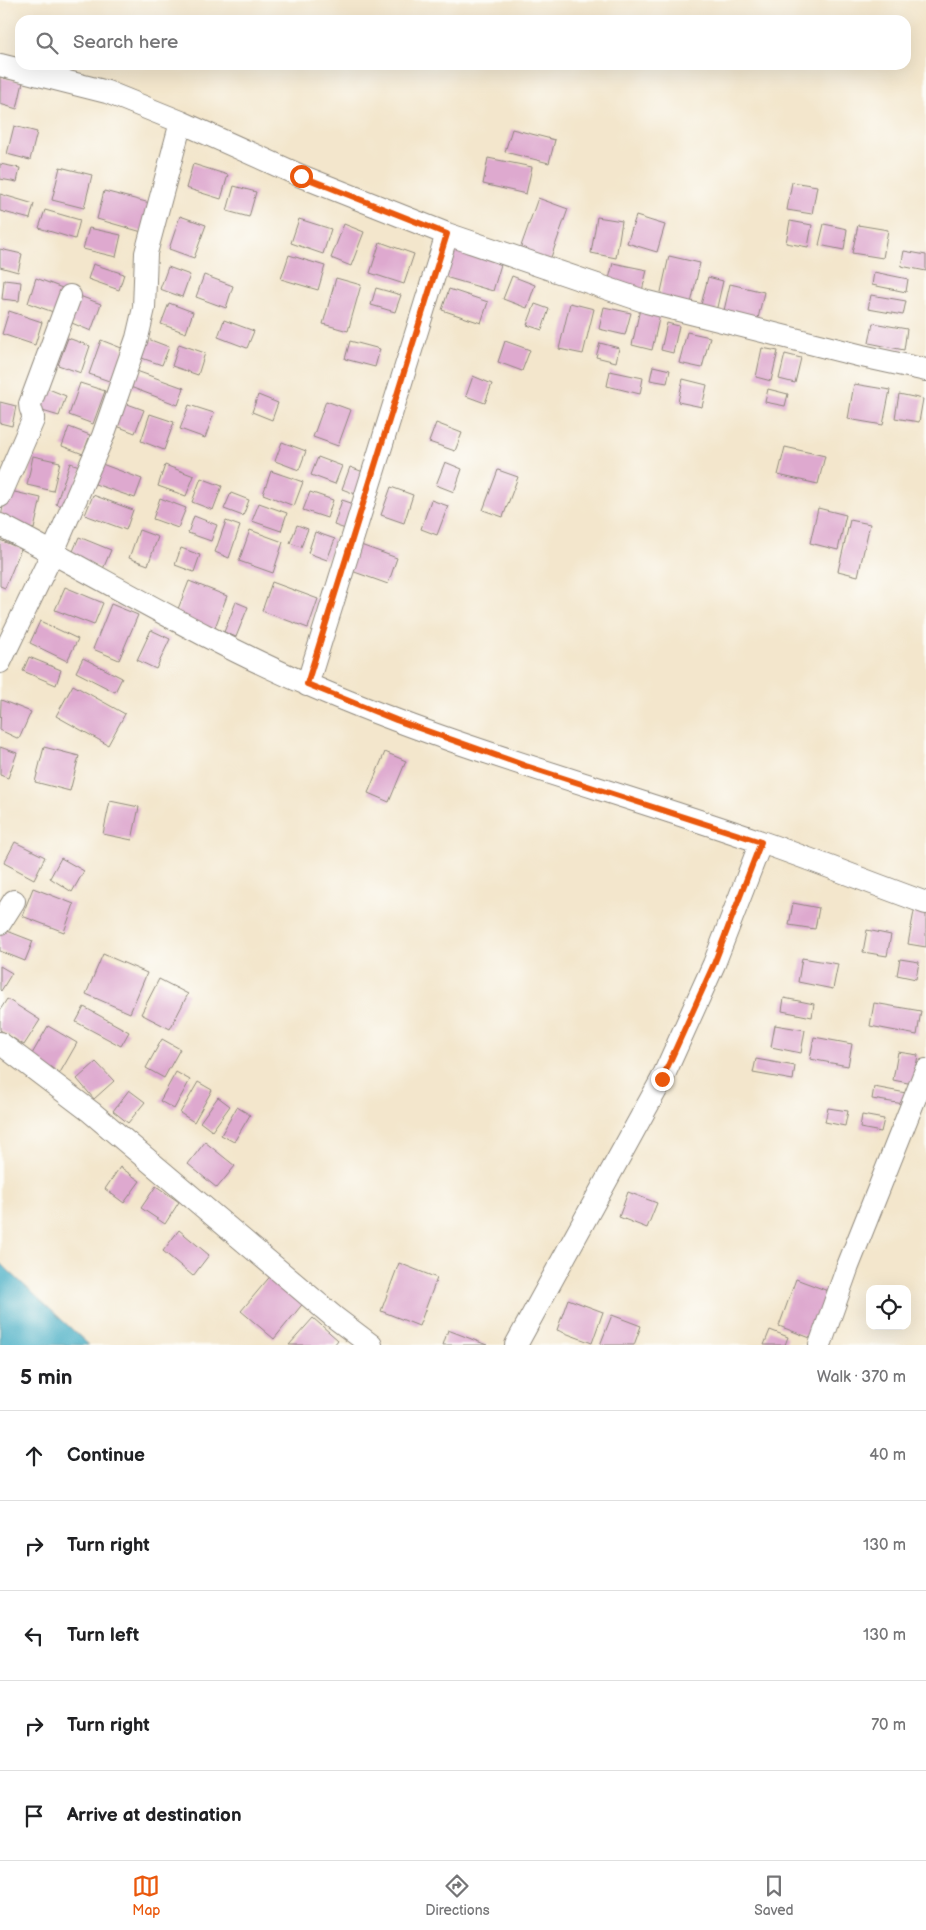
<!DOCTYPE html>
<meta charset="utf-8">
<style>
:root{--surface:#fff;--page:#f6f6f6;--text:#202124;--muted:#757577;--line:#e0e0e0;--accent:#ea580c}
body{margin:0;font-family:"Balsamiq Sans",sans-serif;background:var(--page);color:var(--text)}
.controls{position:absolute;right:15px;bottom:15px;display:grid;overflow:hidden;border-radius:10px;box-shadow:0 5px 20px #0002}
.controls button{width:45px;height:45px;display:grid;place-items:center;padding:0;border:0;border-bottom:1px solid var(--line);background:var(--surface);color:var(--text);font:25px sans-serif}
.stop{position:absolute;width:15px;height:15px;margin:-11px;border:4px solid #ea580c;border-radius:50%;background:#fff}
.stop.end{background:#ea580c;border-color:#fff;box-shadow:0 1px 5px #0008}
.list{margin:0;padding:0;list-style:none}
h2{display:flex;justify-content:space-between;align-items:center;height:65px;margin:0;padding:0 20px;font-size:21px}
h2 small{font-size:16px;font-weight:400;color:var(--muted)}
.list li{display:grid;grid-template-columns:32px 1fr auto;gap:15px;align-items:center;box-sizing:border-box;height:90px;padding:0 20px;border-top:1px solid var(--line)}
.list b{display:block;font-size:19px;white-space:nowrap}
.list em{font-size:16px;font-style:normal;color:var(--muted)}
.icon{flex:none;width:28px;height:28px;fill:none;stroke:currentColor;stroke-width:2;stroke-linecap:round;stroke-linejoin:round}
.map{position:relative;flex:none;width:926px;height:1345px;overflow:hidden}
.search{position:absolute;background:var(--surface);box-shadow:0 5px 20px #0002;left:15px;right:15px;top:15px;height:55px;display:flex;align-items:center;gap:12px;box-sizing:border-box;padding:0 18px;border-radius:15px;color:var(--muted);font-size:19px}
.sheet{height:515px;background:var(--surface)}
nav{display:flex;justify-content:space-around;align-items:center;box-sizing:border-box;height:70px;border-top:1px solid var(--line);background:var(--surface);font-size:14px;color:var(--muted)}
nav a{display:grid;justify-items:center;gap:2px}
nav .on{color:var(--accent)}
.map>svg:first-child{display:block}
.water{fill:#45adc5;stroke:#386c78}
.building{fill:#dea9cf}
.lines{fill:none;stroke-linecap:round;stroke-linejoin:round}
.minor-casing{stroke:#8f887c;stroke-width:24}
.minor{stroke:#fff;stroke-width:22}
.route{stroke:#ea580c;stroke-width:6}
</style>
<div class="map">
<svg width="926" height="1345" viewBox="0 0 926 1345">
<rect width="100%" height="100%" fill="#fdfcf7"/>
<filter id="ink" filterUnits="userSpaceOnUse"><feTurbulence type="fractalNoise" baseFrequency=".02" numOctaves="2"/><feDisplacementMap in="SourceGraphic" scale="10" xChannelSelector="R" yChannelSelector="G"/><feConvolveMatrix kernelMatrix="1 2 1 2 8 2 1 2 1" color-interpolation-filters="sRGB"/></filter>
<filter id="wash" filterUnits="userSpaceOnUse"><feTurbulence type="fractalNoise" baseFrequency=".0096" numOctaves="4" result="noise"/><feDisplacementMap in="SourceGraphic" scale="20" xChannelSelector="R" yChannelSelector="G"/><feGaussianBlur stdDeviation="1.12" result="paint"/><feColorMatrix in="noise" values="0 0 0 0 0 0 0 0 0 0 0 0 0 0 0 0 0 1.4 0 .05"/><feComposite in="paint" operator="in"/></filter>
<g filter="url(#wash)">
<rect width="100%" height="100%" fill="#f3e6cc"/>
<path class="water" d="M0,1262L10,1272L89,1345H0Z"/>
<g id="blocks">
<path class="building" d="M0,77L23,82L17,109L0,104Z
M14,126L37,132L30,160L7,154Z
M512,129L555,140L549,163L505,152Z
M488,158L532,167L526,194L483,184Z
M0,164L20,168L17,182L0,179Z
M193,164L228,175L221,199L186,188Z
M60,167L92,175L84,208L52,200Z
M792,182L817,186L812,214L787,210Z
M234,186L256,192L249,217L227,211Z
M104,191L150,203L142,232L97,219Z
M0,194L34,204L30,219L0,211Z
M538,198L568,209L549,263L519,252Z
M45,210L80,220L75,239L39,228Z
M180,216L206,225L194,258L169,249Z
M636,216L665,225L657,252L627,243Z
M597,217L622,221L616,258L591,253Z
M299,219L331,229L323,254L291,243Z
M790,221L812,225L808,247L786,243Z
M344,224L364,232L351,266L331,258Z
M824,224L847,229L844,250L819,245Z
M858,225L888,230L883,258L852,253Z
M89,228L121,235L116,257L83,249Z
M380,242L414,254L404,284L370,273Z
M455,246L502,261L493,291L445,277Z
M0,249L22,254L18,272L0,267Z
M904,251L926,255V271L901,266Z
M289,255L325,266L318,290L281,279Z
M669,256L700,263L690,308L659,301Z
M613,263L647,270L642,291L608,283Z
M93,264L124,274L119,290L88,279Z
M168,267L190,275L182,297L160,289Z
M874,272L908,279L906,292L872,285Z
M204,275L233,286L226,308L196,297Z
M512,276L535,285L527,308L503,299Z
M708,277L723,281L715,316L699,313Z
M36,278L65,289L56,313L28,303Z
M336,278L361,285L348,331L323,324Z
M4,280L21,282L19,301L2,299Z
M730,284L764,292L757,323L723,315Z
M376,288L401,295L395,312L371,305Z
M449,289L488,302L481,323L442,310Z
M77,295L101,304L91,331L67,321Z
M871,295L906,301L903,315L868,309Z
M169,303L193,312L186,333L161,324Z
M570,303L594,309L583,354L559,349Z
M535,304L549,309L542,330L527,325Z
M604,307L631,313L625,335L599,329Z
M640,309L660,314L652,350L632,345Z
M9,311L42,322L35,345L2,334Z
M224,320L254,331L247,348L218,337Z
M667,323L679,326L673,353L661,350Z
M873,323L907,329L904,350L869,343Z
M687,332L710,337L702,368L679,363Z
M143,337L169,347L162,365L136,356Z
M68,338L90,346L81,373L58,365Z
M101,340L124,349L112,382L89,374Z
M350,341L380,349L375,367L345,359Z
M505,341L530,350L522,371L498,362Z
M600,343L619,348L616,362L596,357Z
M179,344L205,353L198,375L172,366Z
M762,348L778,351L771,381L756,377Z
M785,354L801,358L795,383L779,379Z
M653,366L670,370L667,383L650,380Z
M131,369L184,388L178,405L125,385Z
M610,371L643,378L640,394L607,386Z
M473,376L492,384L485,403L466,396Z
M683,379L707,385L702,407L678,402Z
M80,383L105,391L93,424L69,415Z
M854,384L890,390L883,425L848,419Z
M46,388L66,396L59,416L39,410Z
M768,389L788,394L785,406L765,402Z
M899,394L923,399L919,422L895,418Z
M258,395L278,403L272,420L252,412Z
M326,401L351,410L338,446L313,437Z
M0,402L16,406L12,426L0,423Z
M122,402L144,410L135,433L114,425Z
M189,405L214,413L205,438L180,429Z
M150,414L174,422L164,450L141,441Z
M436,423L462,433L455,451L429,442Z
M69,427L90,435L83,454L62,446Z
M282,442L306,451L299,470L275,461Z
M785,447L825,456L818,484L778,475Z
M33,456L60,462L53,491L27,485Z
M318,457L342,466L335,484L311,475Z
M445,462L462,469L454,492L436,485Z
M70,463L83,467L68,508L56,504Z
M102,464L142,479L135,498L95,484Z
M165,465L194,476L186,496L158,486Z
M350,467L366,473L358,495L342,489Z
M498,470L518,477L503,517L483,510Z
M271,471L303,482L294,506L263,494Z
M201,478L222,486L213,510L192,502Z
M391,487L413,495L404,523L381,515Z
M6,490L41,498L34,529L0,522Z
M310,492L333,500L327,518L303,510Z
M231,493L249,500L243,516L224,509Z
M93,495L133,510L126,530L85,515Z
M160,498L186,508L178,528L153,519Z
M342,500L360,506L351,531L334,525Z
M431,500L448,506L437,535L421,529Z
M259,503L287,513L281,531L252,521Z
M818,508L846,515L838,550L810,543Z
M194,516L217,525L211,541L188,533Z
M850,520L870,524L858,576L838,571Z
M226,521L240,526L229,558L215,552Z
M297,525L308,529L301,547L290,543Z
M139,530L158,537L148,565L129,558Z
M250,530L283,542L273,573L239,561Z
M315,532L335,539L327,560L308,553Z
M79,537L111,550L103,569L71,556Z
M0,540L21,549L5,588L0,586Z
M358,544L397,558L388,584L349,570Z
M181,548L200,555L194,572L175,565Z
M189,581L227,596L214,630L176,614Z
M272,582L318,599L308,628L262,611Z
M65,587L103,603L94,625L55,610Z
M236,602L248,607L236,637L224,632Z
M111,604L138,615L119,660L93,649Z
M40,621L78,639L67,661L30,643Z
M151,630L170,639L156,669L137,660Z
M29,657L61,670L56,685L23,671Z
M83,658L122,678L115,692L76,672Z
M73,685L125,714L108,745L56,716Z
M1,700L31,712L19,739L0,730Z
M0,747L17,753L8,778L0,775Z
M44,747L79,756L70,791L35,782Z
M385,752L406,761L389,802L368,793Z
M110,801L139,807L132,840L103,834Z
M15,842L45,857L34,879L4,863Z
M61,858L84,871L72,892L50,878Z
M33,888L74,904L64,932L22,916Z
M793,903L819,908L815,929L789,925Z
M915,906L926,908V947L908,944Z
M2,929L33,941L25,961L0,951V936Z
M867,930L891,935L887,956L863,952Z
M103,954L147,973L130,1013L86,994Z
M802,958L838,964L833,989L798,982Z
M900,959L919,962L916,979L897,975Z
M0,966L12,973L1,991L0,990Z
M159,979L188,994L170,1029L141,1014Z
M784,998L814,1004L812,1017L782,1011Z
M7,999L40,1020L24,1045L0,1030V1010Z
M874,1003L921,1011L917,1035L870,1026Z
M84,1007L129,1032L121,1046L76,1022Z
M775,1025L805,1030L801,1053L771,1047Z
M48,1026L77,1043L57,1078L28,1061Z
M814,1037L852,1044L848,1066L810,1059Z
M162,1039L180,1049L164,1078L146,1068Z
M898,1052L918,1055L913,1084L893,1080Z
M756,1059L795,1066L793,1080L753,1073Z
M96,1062L114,1081L94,1099L77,1079Z
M176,1072L190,1080L174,1109L160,1101Z
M198,1082L212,1090L194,1122L180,1113Z
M874,1087L906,1093L904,1104L872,1099Z
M129,1090L145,1102L128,1123L113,1111Z
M218,1097L230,1106L212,1131L200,1122Z
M237,1107L250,1115L234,1142L221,1135Z
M828,1108L848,1111L845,1126L825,1122Z
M862,1115L884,1119L881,1132L860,1128Z
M205,1142L235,1166L217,1188L188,1164Z
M120,1167L140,1181L124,1203L105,1189Z
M156,1186L179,1202L165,1224L141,1208Z
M628,1192L657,1203L647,1228L619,1217Z
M179,1230L209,1255L193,1276L163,1251Z
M399,1263L437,1278L419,1326L381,1311Z
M273,1273L305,1301L274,1339L241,1311Z
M796,1279L836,1294L818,1341L779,1326Z
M568,1299L603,1312L592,1343L557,1330Z
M612,1315L641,1326L634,1345H600Z
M313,1318L338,1340L334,1345H289Z
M448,1330L487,1345H443Z
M770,1330L788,1337L785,1345H764Z"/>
</g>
</g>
<g filter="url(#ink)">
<use href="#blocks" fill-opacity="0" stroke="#8f887c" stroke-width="1"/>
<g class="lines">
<defs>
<path id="minor" d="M0,65L107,92L181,122L301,176L447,234L647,302L862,356L926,370
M0,496L33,420C34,413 30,411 30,404L70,296
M0,525C103,578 202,639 309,685C455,749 610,789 761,842C816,861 871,883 926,903
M0,662L53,552L103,436L137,338L144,308L146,253L181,122
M307,685L447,234
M0,923L14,901
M0,1043L91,1112L334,1317L371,1345
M516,1345L662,1079L714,964L761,842
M820,1345L848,1266L926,1070"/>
</defs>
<use href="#minor" class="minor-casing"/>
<use href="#minor" class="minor"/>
</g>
</g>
<g class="lines" filter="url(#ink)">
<path class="route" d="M301,176L447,234L307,684L396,720L526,766L761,842L714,964L662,1079"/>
</g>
</svg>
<div class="controls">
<button><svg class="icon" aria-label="locate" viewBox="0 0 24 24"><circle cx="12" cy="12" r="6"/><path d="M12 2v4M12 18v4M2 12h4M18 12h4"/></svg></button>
</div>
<div class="stop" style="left:301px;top:176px"></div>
<div class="stop end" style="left:662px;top:1079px"></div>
<div class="search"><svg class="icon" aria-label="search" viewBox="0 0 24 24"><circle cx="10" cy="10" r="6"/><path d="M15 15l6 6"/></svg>Search here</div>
</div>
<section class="sheet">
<h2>5 min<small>Walk · 370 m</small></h2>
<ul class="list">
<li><svg class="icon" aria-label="ahead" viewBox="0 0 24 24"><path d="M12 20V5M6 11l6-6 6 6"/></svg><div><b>Continue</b></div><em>40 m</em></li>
<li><svg class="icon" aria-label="right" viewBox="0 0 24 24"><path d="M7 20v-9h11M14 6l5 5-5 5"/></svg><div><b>Turn right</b></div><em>130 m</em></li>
<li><svg class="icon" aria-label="left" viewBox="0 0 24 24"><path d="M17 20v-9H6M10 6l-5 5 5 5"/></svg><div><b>Turn left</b></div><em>130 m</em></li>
<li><svg class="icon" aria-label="right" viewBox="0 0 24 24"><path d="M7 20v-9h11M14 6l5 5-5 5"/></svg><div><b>Turn right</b></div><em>70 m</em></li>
<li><svg class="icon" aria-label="arrive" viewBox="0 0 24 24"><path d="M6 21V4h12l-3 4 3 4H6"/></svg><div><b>Arrive at destination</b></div></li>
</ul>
</section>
<nav>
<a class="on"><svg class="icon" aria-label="map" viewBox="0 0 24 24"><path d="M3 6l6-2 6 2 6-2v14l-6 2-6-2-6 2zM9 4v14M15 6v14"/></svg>Map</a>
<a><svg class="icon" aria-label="directions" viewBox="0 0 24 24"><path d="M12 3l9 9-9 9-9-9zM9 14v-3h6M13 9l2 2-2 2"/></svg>Directions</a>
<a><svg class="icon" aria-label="saved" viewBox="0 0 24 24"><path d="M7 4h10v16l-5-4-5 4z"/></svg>Saved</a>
</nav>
